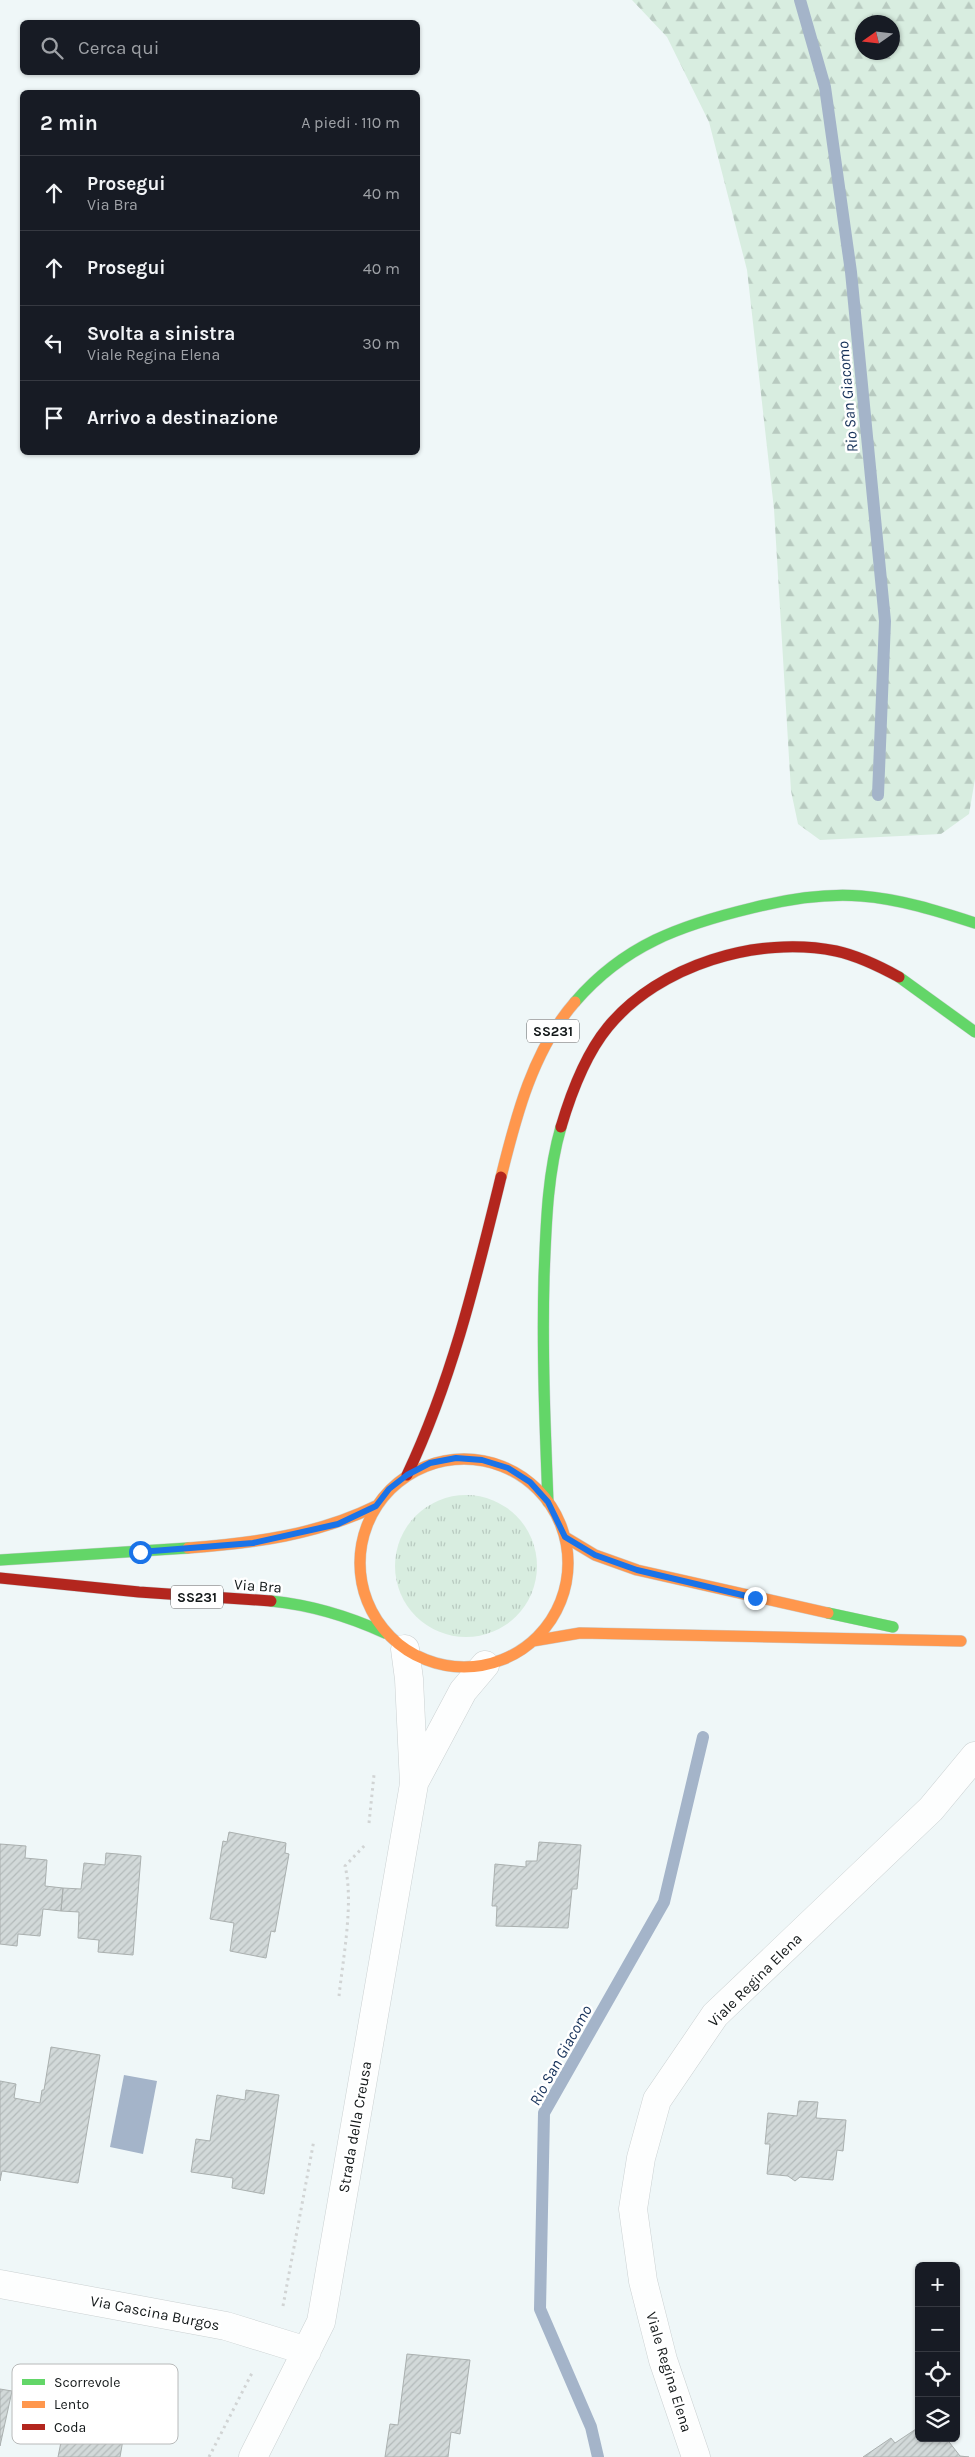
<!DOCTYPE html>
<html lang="it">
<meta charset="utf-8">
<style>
:root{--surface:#171b24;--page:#242831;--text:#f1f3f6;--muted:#9ea1a6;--line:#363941}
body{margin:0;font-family:Karla,sans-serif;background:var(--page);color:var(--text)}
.controls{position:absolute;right:15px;bottom:15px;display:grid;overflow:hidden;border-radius:8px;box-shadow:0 1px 4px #0004}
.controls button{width:45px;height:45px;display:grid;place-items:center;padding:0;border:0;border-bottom:1px solid var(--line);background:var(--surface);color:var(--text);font:25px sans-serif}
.compass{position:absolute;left:855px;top:15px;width:45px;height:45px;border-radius:50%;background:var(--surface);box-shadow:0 1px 4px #0004;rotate:256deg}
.stop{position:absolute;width:15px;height:15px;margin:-11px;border:4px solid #1a73e8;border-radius:50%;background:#fff}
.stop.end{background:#1a73e8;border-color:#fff;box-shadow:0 1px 5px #0008}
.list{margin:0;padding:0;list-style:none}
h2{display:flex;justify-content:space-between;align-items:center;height:65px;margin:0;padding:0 20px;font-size:21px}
h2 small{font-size:16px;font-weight:400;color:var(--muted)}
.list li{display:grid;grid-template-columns:32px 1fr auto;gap:15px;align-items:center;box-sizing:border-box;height:75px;padding:0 20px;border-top:1px solid var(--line)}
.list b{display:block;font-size:19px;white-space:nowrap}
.list p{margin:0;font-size:16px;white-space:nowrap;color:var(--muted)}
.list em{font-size:16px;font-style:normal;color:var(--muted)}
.icon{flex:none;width:28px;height:28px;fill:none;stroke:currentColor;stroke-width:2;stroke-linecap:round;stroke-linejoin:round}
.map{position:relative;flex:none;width:975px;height:2457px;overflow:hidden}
.search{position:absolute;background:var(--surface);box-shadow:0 1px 4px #0004;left:20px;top:20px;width:400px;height:55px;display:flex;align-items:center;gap:12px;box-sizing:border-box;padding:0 18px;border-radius:8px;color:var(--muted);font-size:19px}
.panel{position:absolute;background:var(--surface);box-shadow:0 1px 4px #0004;left:20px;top:90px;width:400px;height:365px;border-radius:8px}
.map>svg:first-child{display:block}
.grass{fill:url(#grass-tufts)}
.forest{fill:url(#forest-firs);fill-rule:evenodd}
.water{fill:#a4b4c9}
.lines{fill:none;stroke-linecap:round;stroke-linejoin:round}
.stream{stroke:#a4b4c9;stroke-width:12}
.building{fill:url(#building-hatch);stroke:#aab0af}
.street-casing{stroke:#cbd1d2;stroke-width:29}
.fast-casing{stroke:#cbd1d2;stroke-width:12}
.slow-casing{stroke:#cbd1d2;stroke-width:12}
.jam-casing{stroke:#cbd1d2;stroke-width:12}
.path{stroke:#d1d4d4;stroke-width:3;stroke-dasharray:2.5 4;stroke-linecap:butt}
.street{stroke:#fdfefe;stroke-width:28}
.fast{stroke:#63d668;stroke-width:11}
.slow{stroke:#ff974d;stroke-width:11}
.jam{stroke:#b3261e;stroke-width:11}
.route{stroke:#1a73e8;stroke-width:6}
.labels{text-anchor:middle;stroke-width:5;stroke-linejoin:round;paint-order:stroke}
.shield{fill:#fff;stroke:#5a5d5e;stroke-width:1}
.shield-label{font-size:14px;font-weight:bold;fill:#131819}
.street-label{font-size:15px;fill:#131819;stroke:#fff}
.water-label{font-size:16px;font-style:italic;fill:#17325a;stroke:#fff}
.key{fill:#fff;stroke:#b8baba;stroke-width:1}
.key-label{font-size:14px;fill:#131819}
</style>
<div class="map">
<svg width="975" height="2457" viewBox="0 0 975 2457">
<defs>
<pattern id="grass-tufts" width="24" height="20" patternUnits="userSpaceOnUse" patternTransform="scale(1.25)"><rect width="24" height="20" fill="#d8ede0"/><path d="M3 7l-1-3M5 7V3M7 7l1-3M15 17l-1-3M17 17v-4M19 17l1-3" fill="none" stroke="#b8cac0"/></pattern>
<pattern id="forest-firs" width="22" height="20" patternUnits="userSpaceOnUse" patternTransform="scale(1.25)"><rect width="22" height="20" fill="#d8ede0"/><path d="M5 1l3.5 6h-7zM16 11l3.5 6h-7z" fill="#b8cac0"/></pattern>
<pattern id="building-hatch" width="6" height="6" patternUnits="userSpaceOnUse" patternTransform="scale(1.25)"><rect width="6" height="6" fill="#d2d9d9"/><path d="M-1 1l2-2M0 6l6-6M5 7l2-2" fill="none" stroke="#b3baba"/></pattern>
</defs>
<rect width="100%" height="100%" fill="#eff7f8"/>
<path class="grass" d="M395 1566a71 71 0 1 1 142 0a71 71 0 1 1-142 0Z"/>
<path class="forest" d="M632,0H975V779L969,814L941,834L820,840L798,824L791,791L774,509L747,270L709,122L667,37ZM862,22H892V52H862Z"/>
<path class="water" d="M124,2075L157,2081L143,2154L110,2147Z"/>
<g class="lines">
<path class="stream" d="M800,0L825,87L851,272L885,621L878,795
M598,2457L591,2427L540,2309L544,2113L664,1902L703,1737"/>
</g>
<path class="building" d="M229,1832L286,1843L285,1853L289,1854L275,1932L271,1931L266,1958L230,1951L234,1923L210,1919L223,1841L227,1842Z
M539,1842L581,1845L577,1889H572L568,1928L496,1926L497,1906H492L495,1864L526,1867V1861H537Z
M0,1844L26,1846L25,1858L47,1860L45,1886L63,1888L61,1911L43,1909L40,1936L18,1934L17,1946L0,1944Z
M106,1853L141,1856L133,1955L98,1952L99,1940L78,1938L79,1912L61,1911L63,1888L81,1889L84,1863L105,1865Z
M51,2047L100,2055L78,2183L2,2171L0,2181V2081L16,2084L14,2098L40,2103L42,2090H44Z
M246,2090L279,2095L264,2194L232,2188L233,2178L191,2172L196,2139L210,2141L217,2095L245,2100Z
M799,2101L818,2102L816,2118L846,2120L843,2151L837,2150L833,2180L800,2177L795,2181L788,2176L767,2174L770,2144H765L768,2113L797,2116Z
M407,2354L470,2360L460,2434L451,2432L448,2457H385L390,2424L398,2425Z
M107,2375L131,2379L142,2397L136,2430L125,2428L120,2457H58L67,2412L71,2413L73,2402L78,2398L87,2400L91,2384L104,2387Z
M0,2389L12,2391L0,2446Z
M919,2427V2438H946L960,2456L969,2457H863L891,2438L895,2443Z"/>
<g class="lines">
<defs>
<path id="street" d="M414,1783L463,1691L485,1665
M0,2284L226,2326L307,2351
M253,2457L321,2322L414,1784L409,1679L405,1649
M696,2457L663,2360L643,2281L633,2209L641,2158L657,2100L715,2015L931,1809L975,1756"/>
<path id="fast" d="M899,977L975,1032
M575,1002C624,945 681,925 752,908C788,899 824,893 861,896C900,899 938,911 975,923
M548,1502C545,1427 542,1352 544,1277C546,1227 547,1175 561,1127
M0,1560L188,1548
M271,1601C311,1605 348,1616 385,1633
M828,1613L893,1627"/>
<path id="slow" d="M501,1177C516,1116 533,1050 575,1002
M360 1563a104 104 0 1 1 208 0a104 104 0 1 1-208 0Z
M565,1537L595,1555L637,1570L828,1613
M188,1548C254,1543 317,1535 376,1506
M533,1641L580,1633L961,1641"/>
<path id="jam" d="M561,1127C571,1093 585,1055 608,1027C659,965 758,935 836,951C859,956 879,966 899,977
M407,1475C452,1380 476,1279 501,1177
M0,1578L139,1592L271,1601"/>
</defs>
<use href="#street" class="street-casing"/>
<use href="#fast" class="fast-casing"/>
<use href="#slow" class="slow-casing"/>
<use href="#jam" class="jam-casing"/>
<path class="path" d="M369,1823L374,1775
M339,1996C343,1958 354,1902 345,1866L366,1844
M283,2306L314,2140
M209,2457L253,2371"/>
<use href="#street" class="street"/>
<use href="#fast" class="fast"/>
<use href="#slow" class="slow"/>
<use href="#jam" class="jam"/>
</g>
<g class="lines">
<path class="route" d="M140,1552L253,1543L338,1524L376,1506L389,1489L407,1475L430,1463L456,1458L482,1460L508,1468L530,1482L548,1502L565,1537L595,1555L637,1570L755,1598"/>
</g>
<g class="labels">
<g class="shield">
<rect x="527" y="1019.5" width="52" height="23" rx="4"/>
<rect x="171" y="1585.5" width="52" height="23" rx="4"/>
</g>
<g class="shield-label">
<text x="553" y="1036">SS231</text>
<text x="197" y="1602">SS231</text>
</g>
<g class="street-label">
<text transform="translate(258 1586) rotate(4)" y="5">Via Bra</text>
<text transform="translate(755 1980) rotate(-45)" y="5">Viale Regina Elena</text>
<text transform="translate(355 2127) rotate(-80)" y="5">Strada della Creusa</text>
<text transform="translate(155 2313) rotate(11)" y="5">Via Cascina Burgos</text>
<text transform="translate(669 2372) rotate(73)" y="5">Viale Regina Elena</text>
</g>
<g class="water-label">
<text transform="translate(847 397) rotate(-95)" y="6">Rio San Giacomo</text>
<text transform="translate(560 2055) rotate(-61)" y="6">Rio San Giacomo</text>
</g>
</g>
<rect x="12" y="2364" width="166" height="80" rx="8" class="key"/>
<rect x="22" y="2379" width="23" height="6" fill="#63d668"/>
<rect x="22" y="2401" width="23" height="7" fill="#ff974d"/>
<rect x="22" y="2424" width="23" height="6" fill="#b3261e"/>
<g class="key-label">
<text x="54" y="2387">Scorrevole</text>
<text x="54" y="2409">Lento</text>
<text x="54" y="2432">Coda</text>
</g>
</svg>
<div class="controls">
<button>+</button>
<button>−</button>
<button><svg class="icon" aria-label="locate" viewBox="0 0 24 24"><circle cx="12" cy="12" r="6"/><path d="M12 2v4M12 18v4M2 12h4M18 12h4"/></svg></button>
<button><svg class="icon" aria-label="layers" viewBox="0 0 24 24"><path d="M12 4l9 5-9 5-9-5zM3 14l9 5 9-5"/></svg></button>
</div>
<svg class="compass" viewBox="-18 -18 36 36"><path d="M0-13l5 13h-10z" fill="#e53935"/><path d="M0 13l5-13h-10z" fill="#9ea1a6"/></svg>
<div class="stop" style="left:140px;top:1552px"></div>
<div class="stop end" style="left:755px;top:1598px"></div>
<div class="search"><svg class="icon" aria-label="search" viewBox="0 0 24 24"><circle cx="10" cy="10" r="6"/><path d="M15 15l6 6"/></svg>Cerca qui</div>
<section class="panel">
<h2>2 min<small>A piedi · 110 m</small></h2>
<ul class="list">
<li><svg class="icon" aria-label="ahead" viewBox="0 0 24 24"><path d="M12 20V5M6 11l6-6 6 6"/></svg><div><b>Prosegui</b><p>Via Bra</p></div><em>40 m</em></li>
<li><svg class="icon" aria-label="ahead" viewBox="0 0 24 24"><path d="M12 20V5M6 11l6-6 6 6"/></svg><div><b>Prosegui</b></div><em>40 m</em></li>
<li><svg class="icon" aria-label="left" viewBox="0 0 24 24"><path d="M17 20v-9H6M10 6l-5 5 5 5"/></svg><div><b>Svolta a sinistra</b><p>Viale Regina Elena</p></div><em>30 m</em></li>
<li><svg class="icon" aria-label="arrive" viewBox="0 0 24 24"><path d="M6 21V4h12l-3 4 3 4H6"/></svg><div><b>Arrivo a destinazione</b></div></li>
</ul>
</section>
</div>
